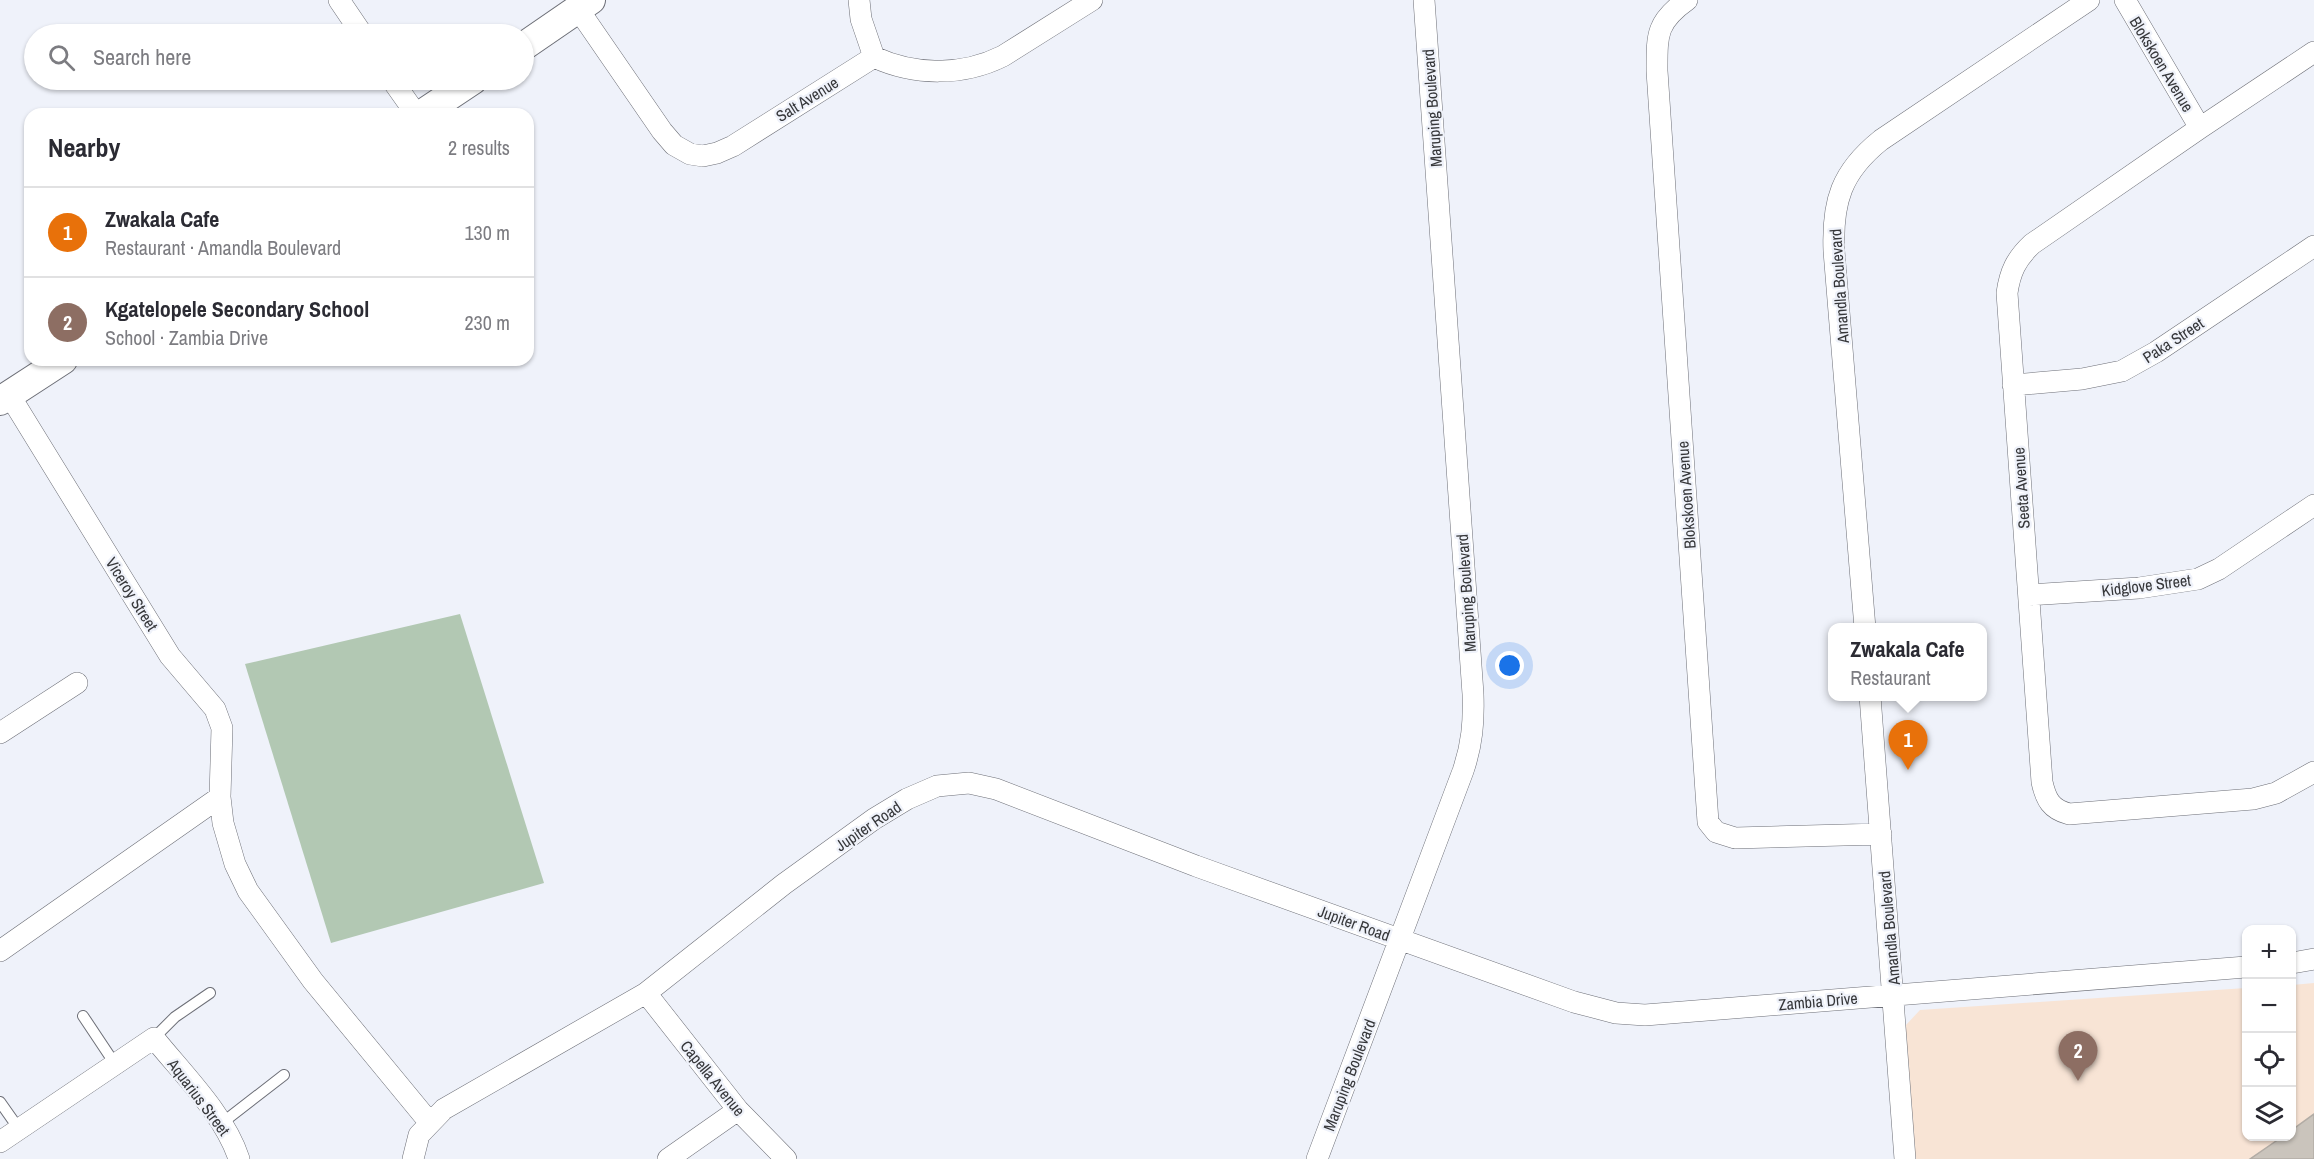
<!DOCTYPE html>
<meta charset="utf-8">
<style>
:root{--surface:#fff;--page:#f2f2f3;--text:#2b2b33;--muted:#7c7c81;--line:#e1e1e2;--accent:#438a92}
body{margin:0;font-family:"Archivo Narrow",sans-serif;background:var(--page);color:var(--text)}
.controls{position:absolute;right:18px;bottom:18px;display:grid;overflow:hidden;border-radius:12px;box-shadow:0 2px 4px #0004}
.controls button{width:54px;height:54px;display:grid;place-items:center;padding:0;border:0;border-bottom:2px solid var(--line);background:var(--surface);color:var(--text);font:30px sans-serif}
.you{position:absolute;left:1510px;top:666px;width:21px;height:21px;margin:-15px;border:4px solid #fff;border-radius:50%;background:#1a73e8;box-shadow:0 0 0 9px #1a73e833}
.badge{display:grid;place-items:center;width:39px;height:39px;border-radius:50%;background:var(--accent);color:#fff;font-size:20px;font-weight:700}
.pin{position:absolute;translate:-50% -50px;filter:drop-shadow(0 2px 3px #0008)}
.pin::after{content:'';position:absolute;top:32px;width:21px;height:18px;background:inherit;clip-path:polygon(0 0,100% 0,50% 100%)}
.popup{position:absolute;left:1828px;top:623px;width:159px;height:78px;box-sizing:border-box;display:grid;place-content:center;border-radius:12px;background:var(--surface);filter:drop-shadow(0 2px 4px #0005);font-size:20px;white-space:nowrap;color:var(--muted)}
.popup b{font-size:22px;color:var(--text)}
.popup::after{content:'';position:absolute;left:50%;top:100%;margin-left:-12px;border:12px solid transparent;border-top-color:var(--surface)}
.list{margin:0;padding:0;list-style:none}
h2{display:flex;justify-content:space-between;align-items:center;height:78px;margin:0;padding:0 24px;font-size:26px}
h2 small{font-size:20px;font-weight:400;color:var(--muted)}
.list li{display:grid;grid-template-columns:39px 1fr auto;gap:18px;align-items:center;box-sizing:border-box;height:90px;padding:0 24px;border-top:2px solid var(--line)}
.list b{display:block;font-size:22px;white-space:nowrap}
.list p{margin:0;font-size:20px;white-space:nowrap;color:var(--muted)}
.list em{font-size:20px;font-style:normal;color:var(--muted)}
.icon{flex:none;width:33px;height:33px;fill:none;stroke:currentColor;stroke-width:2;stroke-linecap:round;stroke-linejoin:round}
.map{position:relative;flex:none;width:2314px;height:1159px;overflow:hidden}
.search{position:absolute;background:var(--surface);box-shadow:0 2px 4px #0004;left:24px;top:24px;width:510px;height:66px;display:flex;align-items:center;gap:15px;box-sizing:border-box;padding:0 21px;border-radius:33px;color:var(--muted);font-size:22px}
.panel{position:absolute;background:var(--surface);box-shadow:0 2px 4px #0004;left:24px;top:108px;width:510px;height:258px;border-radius:18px}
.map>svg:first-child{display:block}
.education{fill:#f8e4d5}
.green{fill:#b2c8b3}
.building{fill:#cac4bc;stroke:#b2aca5;stroke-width:1.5}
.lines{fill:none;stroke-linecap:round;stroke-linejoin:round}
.lane-casing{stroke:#6d6f77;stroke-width:12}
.street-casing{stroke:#6d6f77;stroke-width:22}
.secondary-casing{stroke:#6d6f77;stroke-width:30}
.lane{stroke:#fff;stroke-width:10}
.street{stroke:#fff;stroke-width:21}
.secondary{stroke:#fff;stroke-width:28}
.labels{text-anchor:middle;stroke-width:4.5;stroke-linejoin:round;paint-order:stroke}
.street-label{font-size:16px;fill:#36373a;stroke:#eff2fa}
</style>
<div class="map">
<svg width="2314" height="1159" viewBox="0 0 2314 1159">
<rect width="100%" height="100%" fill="#eff2fa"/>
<path class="education" d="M2314,983V1159H1915L1905,1026L1920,1010L2246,988V1136H2292V985Z"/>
<path class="green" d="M460,614L544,883L331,943L245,664Z"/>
<path class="building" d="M2314,1114V1159H2250L2282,1137H2292V1130Z"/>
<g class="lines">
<defs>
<path id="lane" d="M83,1016L115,1064
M154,1038L175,1017L210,993
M0,1102L19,1129
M222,1123L284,1075"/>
<path id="street" d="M339,0L362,34
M859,0L861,19L874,57
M1687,0C1656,22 1657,35 1657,71L1708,822L1716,832L1735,838L1881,834
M2125,0L2200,128
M578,9L662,131L674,145L690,154L703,156L717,153L733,146L874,57
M2314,52L2200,128L2032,244C2016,259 2010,272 2007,293L2042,782C2046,800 2051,809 2069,814L2253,799L2276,793L2314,772
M874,57C915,76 963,76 1003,56L1092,0
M392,80L416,114
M2013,385L2082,379L2122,371L2156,352L2314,246
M10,396L170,656L215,709L222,728L220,797L223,823L235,864L248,891L313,981L430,1123
M2029,595L2139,588L2198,579L2219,569L2314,505
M1865,628L1834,251C1832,202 1841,172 1881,140L2089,0
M1870,696L1905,1159
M0,733L77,683
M0,951L220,797
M2292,963L2314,959
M646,993L738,1110L786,1159
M0,1142L154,1038C183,1074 225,1115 239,1159
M413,1159L419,1135L444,1109L646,993L784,884L874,819L907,799L937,786L969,783L996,789L1196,866L1574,1002L1616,1013L1645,1015L2246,967
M668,1159L738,1110
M1317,1159L1463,771C1472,745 1474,722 1473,694L1424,0"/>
<path id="secondary" d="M524,46L591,0
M422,114L473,80
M0,401L63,360"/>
</defs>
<use href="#lane" class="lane-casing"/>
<use href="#street" class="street-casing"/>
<use href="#secondary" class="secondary-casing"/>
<use href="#lane" class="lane"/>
<use href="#street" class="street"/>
<use href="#secondary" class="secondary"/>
</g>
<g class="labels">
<g class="street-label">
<text transform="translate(2162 64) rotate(59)" y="6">Blokskoen Avenue</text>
<text transform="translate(807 99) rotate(-32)" y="6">Salt Avenue</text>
<text transform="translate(1432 108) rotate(-94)" y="6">Maruping Boulevard</text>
<text transform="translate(1839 286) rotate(-94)" y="6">Amandla Boulevard</text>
<text transform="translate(2173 340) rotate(-33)" y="6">Paka Street</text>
<text transform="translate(2021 488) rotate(-94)" y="6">Seeta Avenue</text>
<text transform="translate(1686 495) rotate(-94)" y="6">Blokskoen Avenue</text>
<text transform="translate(2146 585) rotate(-7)" y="6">Kidglove Street</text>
<text transform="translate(1466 593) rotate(-94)" y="6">Maruping Boulevard</text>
<text transform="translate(132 594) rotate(58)" y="6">Viceroy Street</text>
<text transform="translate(868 826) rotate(-34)" y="6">Jupiter Road</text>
<text transform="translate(1354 923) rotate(20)" y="6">Jupiter Road</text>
<text transform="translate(1889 928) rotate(-95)" y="6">Amandla Boulevard</text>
<text transform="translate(1818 1001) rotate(-5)" y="6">Zambia Drive</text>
<text transform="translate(1349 1075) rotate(-69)" y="6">Maruping Boulevard</text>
<text transform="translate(713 1078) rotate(51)" y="6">Capella Avenue</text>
<text transform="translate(199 1097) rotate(53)" y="6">Aquarius Street</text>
</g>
</g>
</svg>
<div class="controls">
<button>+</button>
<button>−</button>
<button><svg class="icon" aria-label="locate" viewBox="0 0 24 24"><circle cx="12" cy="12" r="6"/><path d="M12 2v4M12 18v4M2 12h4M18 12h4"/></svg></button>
<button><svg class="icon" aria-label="layers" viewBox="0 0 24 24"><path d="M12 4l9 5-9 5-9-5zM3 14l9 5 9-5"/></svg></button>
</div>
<div class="you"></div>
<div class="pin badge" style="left:1908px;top:770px;background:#e8710a">1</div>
<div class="popup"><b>Zwakala Cafe</b>Restaurant</div>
<div class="pin badge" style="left:2078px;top:1081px;background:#8d6e63">2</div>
<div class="search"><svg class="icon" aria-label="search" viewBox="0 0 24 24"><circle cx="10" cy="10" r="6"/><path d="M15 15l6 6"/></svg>Search here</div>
<section class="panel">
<h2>Nearby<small>2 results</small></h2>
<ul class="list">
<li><span class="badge" style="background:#e8710a">1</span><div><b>Zwakala Cafe</b><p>Restaurant · Amandla Boulevard</p></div><em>130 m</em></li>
<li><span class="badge" style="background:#8d6e63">2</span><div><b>Kgatelopele Secondary School</b><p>School · Zambia Drive</p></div><em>230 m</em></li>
</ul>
</section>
</div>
